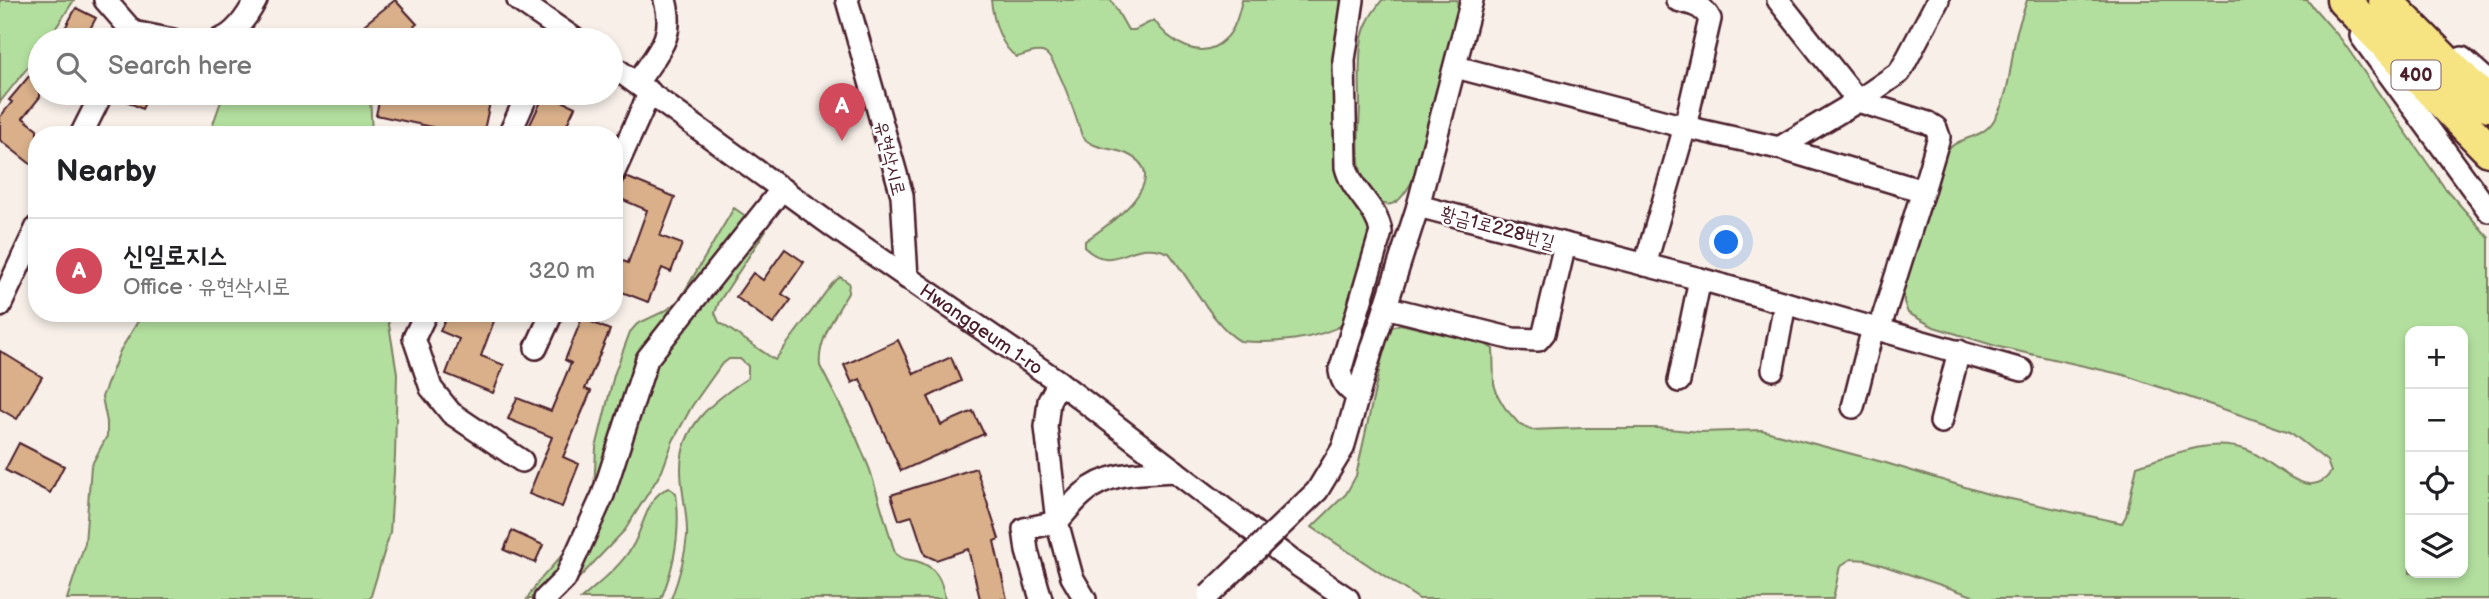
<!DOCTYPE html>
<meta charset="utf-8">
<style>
:root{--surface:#fff;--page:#f2f2f2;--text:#202124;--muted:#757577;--line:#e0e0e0;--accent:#d1495b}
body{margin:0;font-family:"Balsamiq Sans","Poor Story",sans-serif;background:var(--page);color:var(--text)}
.controls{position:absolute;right:21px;bottom:21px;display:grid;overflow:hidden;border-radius:14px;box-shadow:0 4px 10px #0003}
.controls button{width:63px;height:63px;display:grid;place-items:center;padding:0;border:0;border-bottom:2px solid var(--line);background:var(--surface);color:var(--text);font:35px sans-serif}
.you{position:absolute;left:1727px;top:243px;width:24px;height:24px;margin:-18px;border:5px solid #fff;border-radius:50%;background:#1a73e8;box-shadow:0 0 0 10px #1a73e833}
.badge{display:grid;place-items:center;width:46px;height:46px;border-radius:50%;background:var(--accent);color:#fff;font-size:23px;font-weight:700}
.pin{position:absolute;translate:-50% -58px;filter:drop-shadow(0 2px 4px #0008)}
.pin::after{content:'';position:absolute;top:37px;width:24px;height:21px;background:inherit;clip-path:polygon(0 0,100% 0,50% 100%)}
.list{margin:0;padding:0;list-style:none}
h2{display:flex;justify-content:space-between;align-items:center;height:91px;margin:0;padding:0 28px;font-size:30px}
h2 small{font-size:23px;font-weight:400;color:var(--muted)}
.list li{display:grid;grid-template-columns:46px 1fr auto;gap:21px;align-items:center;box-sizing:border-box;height:105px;padding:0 28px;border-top:2px solid var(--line)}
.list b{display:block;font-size:26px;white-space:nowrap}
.list p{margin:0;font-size:23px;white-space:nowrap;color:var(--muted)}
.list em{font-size:23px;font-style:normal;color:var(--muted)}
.icon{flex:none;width:38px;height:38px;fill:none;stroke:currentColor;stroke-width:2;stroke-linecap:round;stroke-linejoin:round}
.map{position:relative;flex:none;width:2489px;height:599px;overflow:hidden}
.search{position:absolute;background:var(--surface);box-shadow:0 4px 10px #0003;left:28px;top:28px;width:595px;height:77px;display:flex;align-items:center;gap:18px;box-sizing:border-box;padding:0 24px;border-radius:38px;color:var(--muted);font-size:26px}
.panel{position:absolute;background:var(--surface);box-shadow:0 4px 10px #0003;left:28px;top:126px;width:595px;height:196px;border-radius:28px}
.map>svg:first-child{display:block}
.green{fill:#b2df9e;stroke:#7e7f64;stroke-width:2;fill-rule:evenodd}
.building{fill:#d9b08a;stroke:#4a1f2b;stroke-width:2}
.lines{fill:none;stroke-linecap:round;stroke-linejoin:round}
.minor-casing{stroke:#4a1f2b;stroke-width:26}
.highway-casing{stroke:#4a1f2b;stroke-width:37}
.minor{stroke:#fff;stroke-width:21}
.highway{stroke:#f6e381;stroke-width:32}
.minor-bridge-casing{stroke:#4a1f2b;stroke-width:26;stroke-linecap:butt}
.minor-bridge{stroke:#fff;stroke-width:21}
.labels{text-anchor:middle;stroke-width:5;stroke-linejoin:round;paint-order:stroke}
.shield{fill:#fff;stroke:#80626b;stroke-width:2}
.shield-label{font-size:18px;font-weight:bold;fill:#4a1f2b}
.street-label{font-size:19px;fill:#4a1f2b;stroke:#fff}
</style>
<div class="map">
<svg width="2489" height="599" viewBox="0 0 2489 599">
<rect width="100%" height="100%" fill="#f7efe8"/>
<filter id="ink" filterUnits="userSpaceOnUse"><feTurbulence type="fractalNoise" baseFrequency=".0143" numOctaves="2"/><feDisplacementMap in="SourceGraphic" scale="14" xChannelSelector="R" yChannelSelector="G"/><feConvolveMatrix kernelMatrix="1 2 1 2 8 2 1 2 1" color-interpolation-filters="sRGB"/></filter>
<g filter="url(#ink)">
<path class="green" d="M0,0H74L48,40H40V52L0,102Z
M991,0H1111L1128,30H1135L1154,20C1168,41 1201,63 1224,40C1235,31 1239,13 1242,0H1347L1341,142L1373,236L1346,323C1317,340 1273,344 1240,341C1215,328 1188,276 1169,253C1131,236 1115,276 1085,248V241C1107,226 1178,178 1127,154C1112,147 1093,150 1082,136C1077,120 1058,61 1045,53C1037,49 1025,55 1017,57C1000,47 993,18 991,0Z
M1382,0H1457L1458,10L1413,180C1406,191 1397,210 1381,203C1371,199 1362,179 1360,167C1356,146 1360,124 1360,102C1360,81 1358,59 1362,38C1365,23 1373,12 1382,0Z
M2027,0H2307L2341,39L2444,187L2489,238V599H1982L1867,560L1851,559L1840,566L1833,599H1419L1312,527L1346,494L1356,476L1387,335L1392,327L1400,324L1485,344L1493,349L1494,384L1498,396L1505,408L1520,425L1531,430L1584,428H1657L1701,432L1762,430L1886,463L1988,494L2122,523L2126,516L2137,466C2173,455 2209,437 2247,450C2273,459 2308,506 2331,472L2327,461L2290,432L2124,375L1999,347L1934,327L1908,313L1904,302V289L1943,156C1956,134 1981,142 1994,120C2011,93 2010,61 2017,31C2020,21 2024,10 2027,0ZM2410,331H2463V573H2410Z
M224,93H370L372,135H209Z
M734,208L766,230L719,302L715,313L719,322L775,360L832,284L840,277L849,283L848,293C836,314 817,341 820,366L855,434L870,470L895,553C902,560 907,559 916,561C936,566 942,580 945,599H671C679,578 685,558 687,536C688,514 681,492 681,470C680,426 714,400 748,378V366L740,359H729L721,365L692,406L673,441L662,471L625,530L559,599H527L538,582L573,543L594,493L596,448L614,375L630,332L637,324L667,310L680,299Z
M143,313H387L397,373L395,456L390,533L370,599H67L85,543L91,466L107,436V422L102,397L120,351Z
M669,488L676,493C681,530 675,565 661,599H581C599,583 619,568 632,547C643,530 647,494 669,488Z"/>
<path class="building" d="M395,0L417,24L397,40H345Z
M76,8L96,18L84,40L64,30Z
M40,63V97L23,118L37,129V169L0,140V117L12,102L9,100Z
M115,93H150L142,109L115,95Z
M381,93H492L483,135H469L376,115Z
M545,93L575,107L562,135H525Z
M626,177L675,197L660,236L682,244L671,272L662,268L648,302L614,289V268L618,259L628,263L647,210L616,197Z
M785,249L804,262L782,294L791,300L773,324L736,297L753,273L763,280Z
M448,313H497L481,356L504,365L493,393L446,374L459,339L440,331Z
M582,318L610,330L585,389L591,391L563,457L579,464L562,507L529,494L552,437L508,419L517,398L551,411L571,363L565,360Z
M898,340L914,374L951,357L961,381L928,397L941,425L973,411L984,434L901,471L860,379L852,383L844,365Z
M0,351L42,377L17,419L0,409Z
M19,443L64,466L50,493L5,470Z
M976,468L999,539L994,541L1007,599H980L968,549L936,560L925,555L912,516L899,520L891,495Z
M512,531L543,545L535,563L504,550Z"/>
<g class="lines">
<defs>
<g id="minor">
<path d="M105,0L133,32L173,40"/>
<path d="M518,0L576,40"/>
<path d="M847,0L902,195L907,278"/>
<path d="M1353,0L1344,60L1346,167C1352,192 1377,207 1381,232L1340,371C1342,384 1348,389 1358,396"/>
<path d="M1778,0L1858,101L1928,123L1936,128L1939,137L1923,191"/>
<path d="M2361,36L2489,211"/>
<path d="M219,40C235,35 248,15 256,0"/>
<path d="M2462,58L2489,82"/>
<path id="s1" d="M611,65L834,227L1059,382L1296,564L1348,599"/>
<path d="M1456,67L1685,127L1710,19C1703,5 1691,4 1677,0"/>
<path d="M637,83C657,52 676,38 665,0"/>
<path d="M81,135L102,93"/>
<path d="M509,135L528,93"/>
<path d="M1779,148L1923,191L1879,330"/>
<path d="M614,172L650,92"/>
<path d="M1418,206L1472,0"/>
<path d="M1645,265L1685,127L1779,148L1858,101L1900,72L1938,0"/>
<path d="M0,306L37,227"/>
<path d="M1385,307L1513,339L1538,340L1544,333L1565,244"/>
<path d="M426,313L414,338L431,388L451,413L522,461"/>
<path d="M536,348L552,313"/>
<path d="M1773,369L1785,303"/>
<path d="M1679,381L1700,279"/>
<path d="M1853,407L1873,328"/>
<path d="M1941,422L1959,351"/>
<path d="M1343,448L1365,371L1418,206L1700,279L2022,370"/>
<path d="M545,599L565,579L603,495L647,359L782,189"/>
<path d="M1041,599L1027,551L1024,529L1057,522L1046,427L1049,401L1059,382"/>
<path d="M1085,599L1072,577L1057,522C1066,512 1074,501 1084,493C1109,471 1144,473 1175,471"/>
</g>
<path id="highway" d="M2343,0L2489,150
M2385,0L2489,105"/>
</defs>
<use href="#minor" class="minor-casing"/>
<use href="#highway" class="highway-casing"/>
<use href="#minor" class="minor"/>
<use href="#highway" class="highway"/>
<defs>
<path id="minor-bridge" d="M1209,595L1317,491L1343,448"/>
</defs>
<use href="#minor-bridge" class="minor-bridge-casing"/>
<use href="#minor-bridge" class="minor-bridge"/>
</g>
</g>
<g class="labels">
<rect class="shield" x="2391.5" y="60.5" width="49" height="29" rx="5"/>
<g class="shield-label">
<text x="2416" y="81">400</text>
</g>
<g class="street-label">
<text transform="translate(891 158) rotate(76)" y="7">유현삭시로</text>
<text transform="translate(1498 227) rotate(15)" y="7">황금1로228번길</text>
<text dy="7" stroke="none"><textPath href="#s1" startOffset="455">Hwanggeum 1-ro</textPath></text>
</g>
</g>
</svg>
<div class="controls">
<button>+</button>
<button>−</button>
<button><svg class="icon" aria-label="locate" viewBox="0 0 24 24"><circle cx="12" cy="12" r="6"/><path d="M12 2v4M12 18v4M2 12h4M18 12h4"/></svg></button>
<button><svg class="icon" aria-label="layers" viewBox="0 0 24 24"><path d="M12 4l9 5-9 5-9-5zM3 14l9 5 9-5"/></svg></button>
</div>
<div class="you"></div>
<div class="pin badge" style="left:842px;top:141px">A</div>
<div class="search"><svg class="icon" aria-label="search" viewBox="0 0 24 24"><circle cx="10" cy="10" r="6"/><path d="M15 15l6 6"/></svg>Search here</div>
<section class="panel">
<h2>Nearby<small></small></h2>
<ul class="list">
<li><span class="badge">A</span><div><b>신일로지스</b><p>Office · 유현삭시로</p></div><em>320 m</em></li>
</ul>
</section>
</div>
